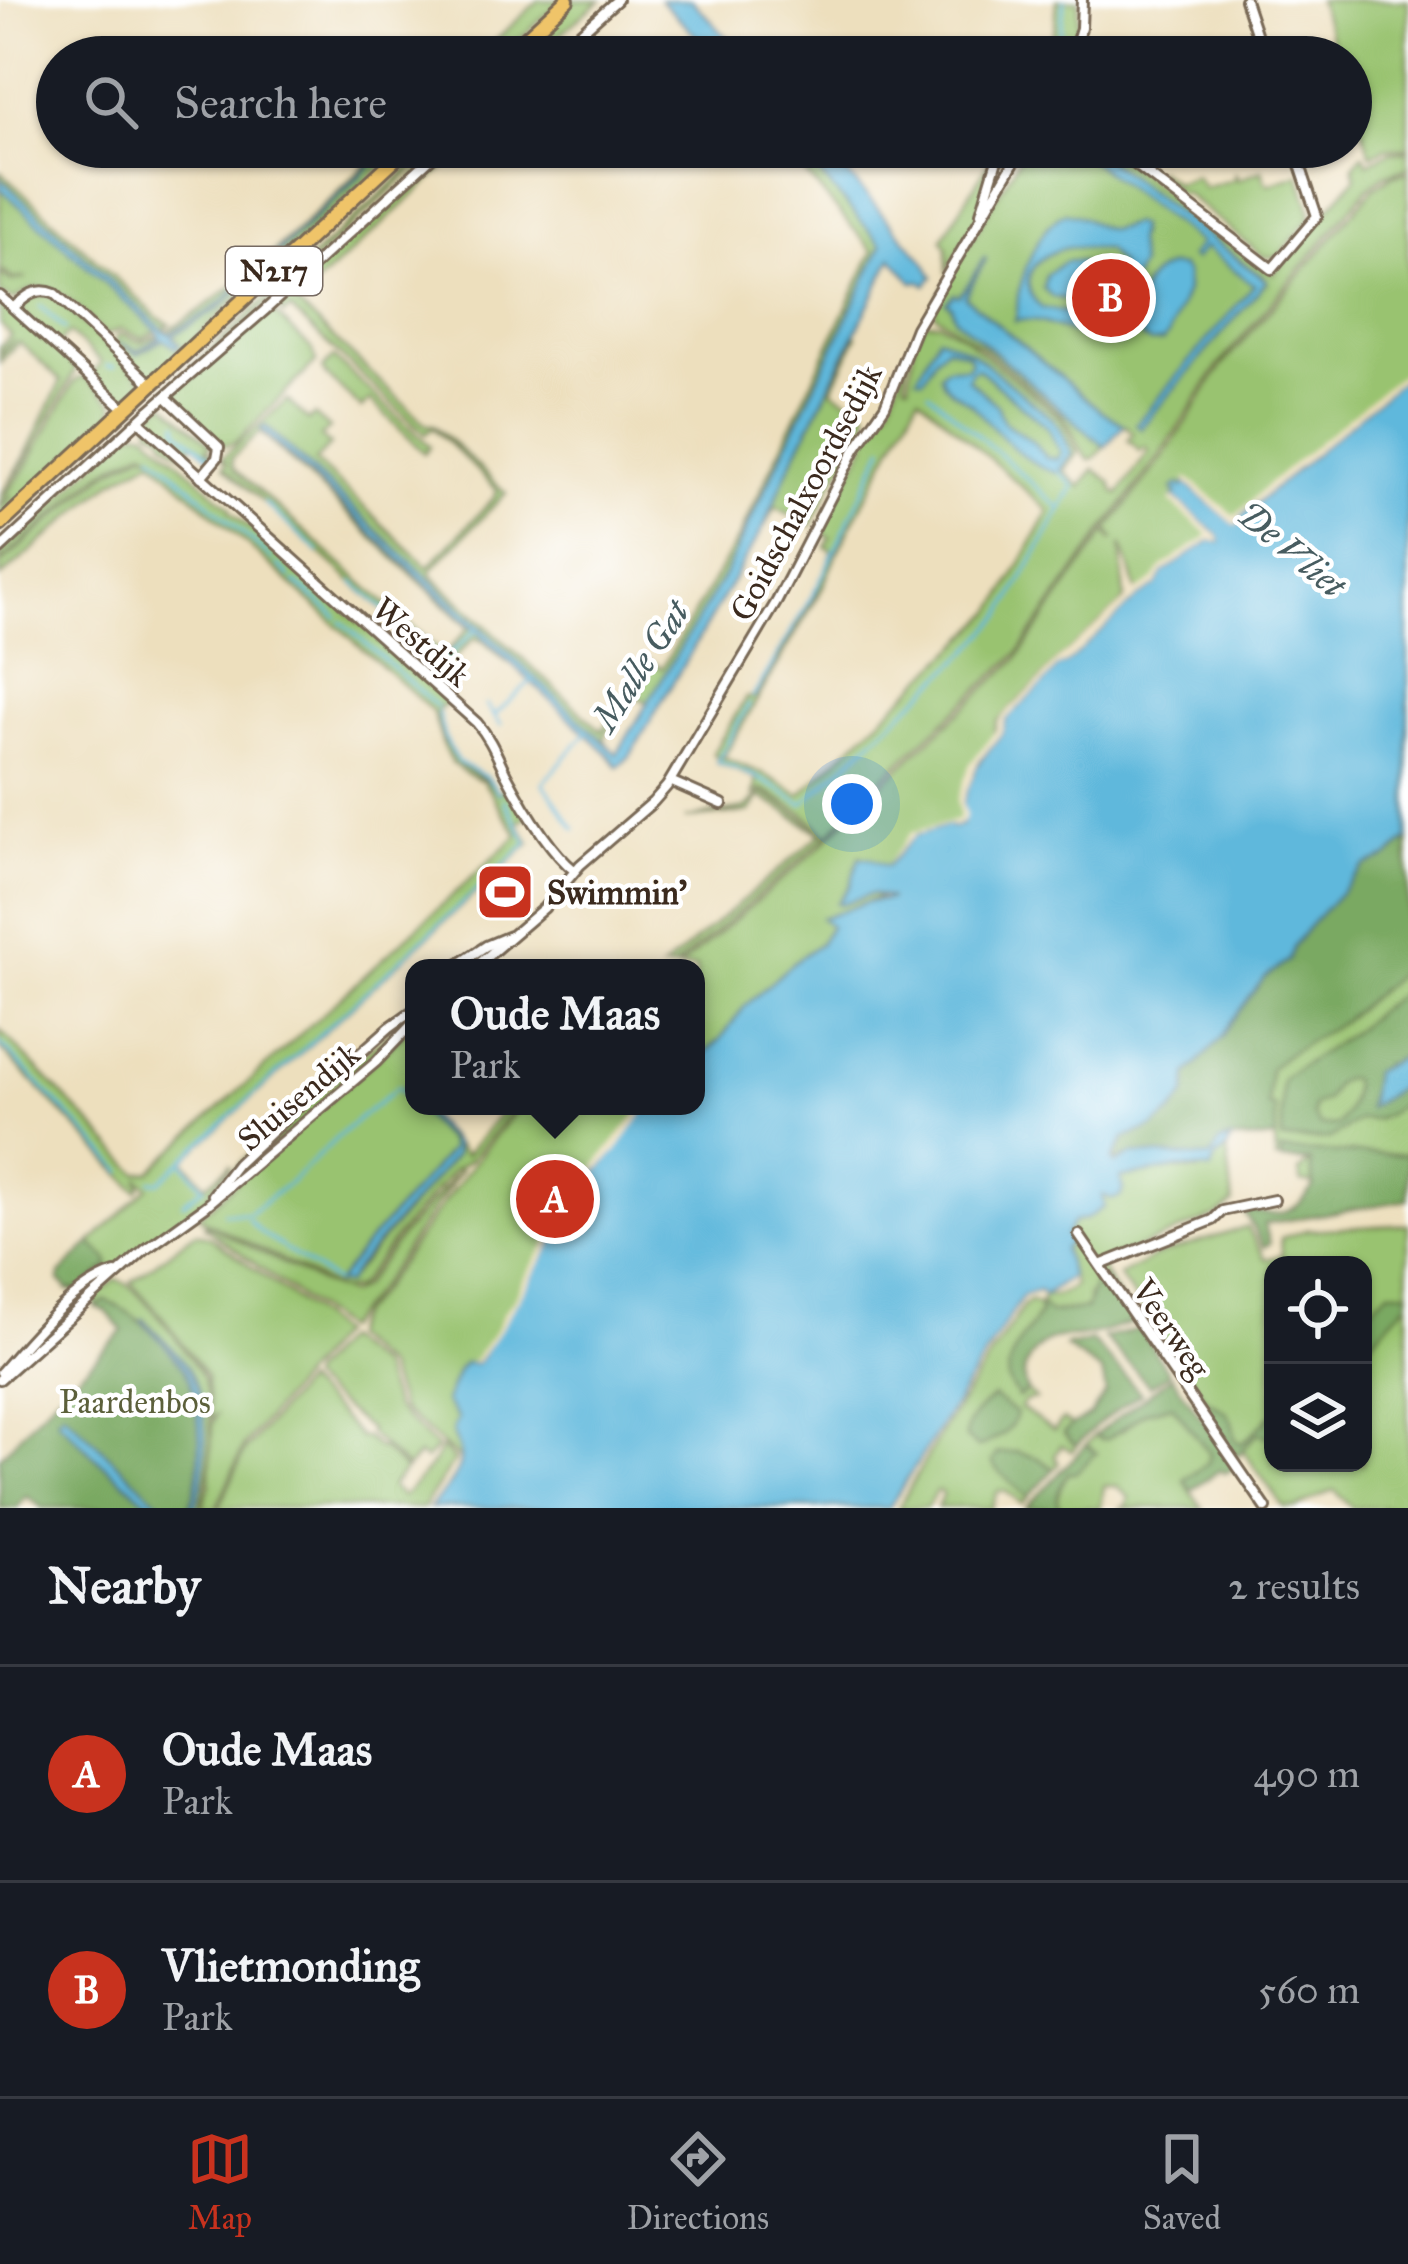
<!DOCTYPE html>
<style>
:root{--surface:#171b24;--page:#242831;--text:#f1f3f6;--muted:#9ea1a6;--line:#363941;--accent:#c8321e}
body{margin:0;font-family:"IM FELL Great Primer",serif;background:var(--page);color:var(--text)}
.controls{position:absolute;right:36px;bottom:36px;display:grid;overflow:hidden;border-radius:24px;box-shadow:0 3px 9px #0004}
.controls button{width:108px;height:108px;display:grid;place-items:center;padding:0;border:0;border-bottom:3px solid var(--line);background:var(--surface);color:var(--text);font:60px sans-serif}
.you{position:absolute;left:852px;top:804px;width:42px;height:42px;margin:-30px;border:9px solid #fff;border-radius:50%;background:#1a73e8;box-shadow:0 0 0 18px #1a73e833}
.badge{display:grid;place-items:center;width:78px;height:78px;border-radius:50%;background:var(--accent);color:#fff;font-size:39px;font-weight:700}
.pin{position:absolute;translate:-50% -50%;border:6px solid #fff;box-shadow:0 3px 12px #0006}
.popup{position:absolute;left:405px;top:959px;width:300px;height:156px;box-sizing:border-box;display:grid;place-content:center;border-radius:24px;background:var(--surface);filter:drop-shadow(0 3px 9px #0005);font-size:39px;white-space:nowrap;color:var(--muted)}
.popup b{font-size:45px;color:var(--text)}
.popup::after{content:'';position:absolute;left:50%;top:100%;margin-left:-24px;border:24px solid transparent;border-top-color:var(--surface)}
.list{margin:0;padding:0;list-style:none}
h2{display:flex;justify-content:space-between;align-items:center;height:156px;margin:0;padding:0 48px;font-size:51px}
h2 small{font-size:39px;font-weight:400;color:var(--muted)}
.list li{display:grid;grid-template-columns:78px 1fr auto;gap:36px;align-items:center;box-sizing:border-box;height:216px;padding:0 48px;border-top:3px solid var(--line)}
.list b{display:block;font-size:45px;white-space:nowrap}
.list p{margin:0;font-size:39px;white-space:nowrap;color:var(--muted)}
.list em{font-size:39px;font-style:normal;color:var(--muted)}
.icon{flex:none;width:66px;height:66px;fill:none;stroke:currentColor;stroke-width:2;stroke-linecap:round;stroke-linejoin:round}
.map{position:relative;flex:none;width:1408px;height:1508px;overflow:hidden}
.search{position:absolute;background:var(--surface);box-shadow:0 3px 9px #0004;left:36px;right:36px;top:36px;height:132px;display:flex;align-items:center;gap:30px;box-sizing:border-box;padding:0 42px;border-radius:66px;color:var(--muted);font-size:45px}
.sheet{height:588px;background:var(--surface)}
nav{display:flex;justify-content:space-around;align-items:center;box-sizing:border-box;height:168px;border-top:3px solid var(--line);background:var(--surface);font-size:33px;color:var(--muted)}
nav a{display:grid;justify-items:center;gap:6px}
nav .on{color:var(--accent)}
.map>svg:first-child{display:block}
.green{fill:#99c370;stroke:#6a7647;stroke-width:3;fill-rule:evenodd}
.forest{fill:#7aa962;stroke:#5a6a40;stroke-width:3;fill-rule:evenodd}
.water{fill:#5eb8dc;stroke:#4c717d;stroke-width:3;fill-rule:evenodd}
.pier{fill:#eddfbd}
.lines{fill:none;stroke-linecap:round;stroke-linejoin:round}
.stream{stroke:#5eb8dc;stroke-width:3}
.minor-casing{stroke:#796956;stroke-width:14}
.primary-casing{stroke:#796956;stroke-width:18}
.minor{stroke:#fff;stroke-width:8}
.primary{stroke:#efc469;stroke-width:12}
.labels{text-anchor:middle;stroke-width:9;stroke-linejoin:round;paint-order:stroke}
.shield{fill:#fff;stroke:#766a62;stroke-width:3}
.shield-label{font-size:30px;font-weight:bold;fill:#3b2a1e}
.street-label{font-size:33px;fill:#3b2a1e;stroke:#fff}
.poi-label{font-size:33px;font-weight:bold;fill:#3b2a1e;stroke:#fff;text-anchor:start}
.park-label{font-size:33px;fill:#5c603b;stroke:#fff}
.water-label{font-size:36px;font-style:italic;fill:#475c60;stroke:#fff}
</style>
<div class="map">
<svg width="1408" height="1508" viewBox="0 0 1408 1508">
<rect width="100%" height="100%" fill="#fff"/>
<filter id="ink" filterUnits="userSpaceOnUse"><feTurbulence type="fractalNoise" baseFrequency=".00833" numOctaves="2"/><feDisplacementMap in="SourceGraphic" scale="24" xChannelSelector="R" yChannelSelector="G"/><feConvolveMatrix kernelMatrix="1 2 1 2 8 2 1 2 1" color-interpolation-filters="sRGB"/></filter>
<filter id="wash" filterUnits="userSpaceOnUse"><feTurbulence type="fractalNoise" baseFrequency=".004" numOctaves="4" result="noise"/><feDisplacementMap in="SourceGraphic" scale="48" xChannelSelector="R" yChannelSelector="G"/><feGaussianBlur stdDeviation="2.7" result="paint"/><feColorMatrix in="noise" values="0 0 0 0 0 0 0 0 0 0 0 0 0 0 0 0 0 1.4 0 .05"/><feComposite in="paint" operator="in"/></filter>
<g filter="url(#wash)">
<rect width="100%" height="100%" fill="#eddfbd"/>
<path class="green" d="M539,0H562L500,57H478Z
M573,0H601L533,57H511Z
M1057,0H1079L1078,29L1069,57H1045L1055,27Z
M1318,0H1408V148H1385L1371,155L1351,98V57H1337Z
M385,147H389L227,298L205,315L218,309L392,147H403L151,379L114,345L117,335L122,334L140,342L159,335L161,337L137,351L119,342L131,351L140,353L164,339L179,345L174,335L199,318L170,334L166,333L0,178V171L160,319L170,324L165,327L168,331C250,282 315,212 385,147Z
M433,147H438L243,326L167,392L165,390Z
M447,147H467L296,303L427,425H434L506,493L432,569L431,575L602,731L647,659L662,668L740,535L873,251L782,147H796L882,244L727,570L648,703L638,697L634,701L628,698L604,738L609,748L266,426L262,430L511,662H507L483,641L474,638L446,666L224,467L227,463L222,458L287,400L308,420L315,415L329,429L321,437L330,445L315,461L428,567L493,499L497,490L433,428L425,434L290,309L283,315L277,305ZM260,432L469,628L444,655L233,468L232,458Z
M1026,147H1076L1267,283L1266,279L1090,147H1106L1273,274L1356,177L1353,166L1363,154L1368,163L1390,152L1408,151V168L1384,175L1367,189L1218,366L1161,454L1105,528L1018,653L862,797L828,835L803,813L765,791L759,790L754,794L757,778L717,763V756L713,753L746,698L755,697L816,593L833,551L826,547L830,537L819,532L867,442V438L891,403L908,353L905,383L909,384L915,339L925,322H939L963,336L1062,419L1078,453L1064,471L1081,487L1094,469L1111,482L1115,492L1119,494L1149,451L1144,447L1140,451L1128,440L1133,434L1127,427L1121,426L951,306L956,319L1105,447L1094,459L1089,460C1076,447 1074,429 1062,415L981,346L935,314V302ZM919,396L1049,511L1002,598L992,613L800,795L764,774L723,758L822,589L838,551Z
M990,160L992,164L977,220L947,270V248L942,239Z
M1158,170L1175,183L1195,176L1204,188L1234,179L1235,172L1238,180L1262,170L1266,182L1270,184L1299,174L1310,207L1311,217L1278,257H1264L1183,192L1180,194L1157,176Z
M1408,172V377L1244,517L1138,596C1132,579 1129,560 1121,544L1125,598L1121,605L1055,663L1041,680L998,721L995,730L1008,720C987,749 958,782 966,820L886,866L862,857L891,893L824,918L859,945L467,1466L401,1409L386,1368L349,1337C350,1319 374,1300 385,1284C429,1222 470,1165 520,1106H696V968H678L819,848L867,798L1017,659L1106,532L1112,540L1114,539L1108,529L1165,455L1222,366L1374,188L1391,176Z
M0,188L157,331L141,338L121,329L105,335C88,319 65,289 41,288C31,287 22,295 14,300L0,294V273L10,281L27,278L13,279L0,269Z
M47,294L56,297L146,383L130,398H118L88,371H95L101,362L69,333L57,345L26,317L22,309C23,297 37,295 47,294Z
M0,303L11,309L74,367L75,371L23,466L0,496L24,458L61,381L19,342L0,362V356L14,340L0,353V347L11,335L0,324Z
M268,312L275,314L313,350L316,362L235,443L224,446L171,395Z
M856,334L857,337L832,390L866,409L868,414L862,434L832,483L811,526L776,507L764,527L789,468Z
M333,357L430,446L424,453L370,400L361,408L326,375L323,369Z
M80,378H86L114,403L113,415L0,520V509L12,496L0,505V501L24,471L74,382Z
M164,402L211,444L207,449L215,455L213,459L194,443L183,454L165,441L161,433L151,429L149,418Z
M137,430L147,432L231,508L230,511L251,529L253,527L450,704L440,707L437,713C442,732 448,757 465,768C483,779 484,775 498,793L510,785L528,816L518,823L530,843L184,1160L206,1185L230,1165L231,1167L216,1183L205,1203L164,1231L116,1269L77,1293L69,1290L82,1288L108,1260L91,1243L148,1187L139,1179L138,1181L141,1185L137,1191L0,1048V1030L138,1173L151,1171L518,835L483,781L465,773L452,763L445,751L432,711L152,459L112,482L0,578V565L108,472L144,452L153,454L145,449L107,469L91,482L0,562V554L128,434Z
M762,792L802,817L826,837L673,968H663L821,834L760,796L750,812L685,819L746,808Z
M1408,838V1191L1345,1190L1301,1182L1299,1172L1309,1162L1276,1159L1275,1139H1232L1119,1150Z
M414,1012V1018L376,1059L216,1194L240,1163L321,1087L327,1092L350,1065Z
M414,1025V1076L403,1088L414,1079V1100L404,1089L401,1092L449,1143L451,1149L362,1249L336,1283H345L451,1160L456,1151L455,1144L465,1155L507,1106H516L471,1159L453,1171L397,1235L360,1284L353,1289L340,1290L202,1219L199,1216Z
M1227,1149L1233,1203L1219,1215L1100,1263L1106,1277L1089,1295L1087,1309L1040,1313C1021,1342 999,1361 1019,1397L1027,1391L1035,1399L1025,1401L1021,1408L1054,1431L1063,1419L1072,1425L1064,1433L1076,1446L1072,1451L1061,1445L1055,1456L1059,1464L1054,1469L1038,1458L1017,1452L1011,1480L1028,1497L1022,1504L1005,1491H998L991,1508H937L943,1494L940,1491H936L927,1508H898L944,1428L1023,1307L1029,1301L1039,1305L1044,1296C1053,1299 1068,1292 1074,1285L1063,1249L1069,1241L1065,1235L1073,1222L1086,1219L1103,1195L1123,1189L1118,1178L1166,1169L1200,1171Z
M461,1169L381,1284L343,1329L204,1226L205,1224L216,1229L320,1283L349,1294L362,1287L400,1237Z
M1408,1224V1508H1352L1334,1490L1296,1508H1284L1119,1276L1158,1255L1247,1227L1266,1259L1282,1255L1281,1238L1306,1230ZM1273,1265H1363V1463H1273Z
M196,1232L211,1237L310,1310L338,1334L245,1444L216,1508H203L210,1484L212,1425L216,1415L211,1418L206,1376L165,1320L131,1282Z
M116,1279C142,1286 187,1353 203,1378C215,1415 212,1471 200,1508H194L199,1498L177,1354L144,1319L140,1322L108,1301L96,1307L94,1299Z
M342,1339L380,1368L395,1408L435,1446L436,1449L425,1460L418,1455L407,1468L369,1433V1429L308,1380L309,1375Z
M303,1383L337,1412L360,1438L365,1437L379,1449L381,1448L405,1470L391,1486L402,1497C417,1482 435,1465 441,1447L454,1461L423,1508H219L246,1449Z
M1173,1405L1210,1454L1208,1463L1189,1489L1203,1508H1122L1127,1505L1129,1497L1116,1486H1104L1101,1508L1059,1507C1053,1482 1076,1466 1092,1449L1086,1445L1095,1435L1102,1439L1121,1431L1145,1412Z"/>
<path class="forest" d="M1408,839V966L1344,1020L1283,1057L1270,1069L1268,1106L1275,1107L1276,1139L1225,1140L1211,1157L1206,1158L1133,1154L1112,1163L1125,1138L1142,1132L1172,1113L1186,1094L1188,1073L1223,1036L1230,1023L1264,978L1289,960L1294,945L1308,927L1364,866L1393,853Z
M1408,986V1054C1370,1072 1375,1066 1368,1106L1408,1082V1101L1386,1115L1376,1119L1358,1120L1330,1139L1282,1140V1082L1285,1077L1351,1033ZM1346,1078L1352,1079C1355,1095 1347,1113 1337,1126L1320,1125L1313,1115L1314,1105L1327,1100L1336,1083Z
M1280,1151L1408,1155V1200L1264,1224L1270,1243L1264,1247L1244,1212C1256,1209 1262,1214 1274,1214C1293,1214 1304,1200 1314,1186L1310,1161L1282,1160Z
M91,1243L108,1260L109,1266L82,1288L69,1290L60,1281V1274Z
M1106,1277L1136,1322C1117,1327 1097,1335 1078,1337C1068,1338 1057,1336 1048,1341C1030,1351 1018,1372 1027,1391L1018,1397C1015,1391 1009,1386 1008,1380C1004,1359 1029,1330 1040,1313L1039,1306H1043L1049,1313L1087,1309L1094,1283Z
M1389,1291H1408V1302L1363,1350V1315Z
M104,1301C134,1309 172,1348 188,1376C203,1404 204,1481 188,1508H165L64,1413L58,1419L93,1456L156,1508H42L27,1496L17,1508H0V1457L50,1402L123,1331L106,1311L96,1307Z
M1140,1329L1169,1373L1150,1386L1104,1338Z
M1092,1341L1141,1393L1098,1424L1076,1446L1064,1433L1072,1425L1090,1415L1106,1392L1102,1372L1065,1347L1069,1344L1073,1346Z
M1172,1376L1236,1467L1225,1473L1220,1470L1191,1491L1184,1480L1208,1463L1210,1454L1172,1405L1145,1412L1108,1439H1102L1095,1435Z
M1196,1390C1218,1415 1231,1400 1235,1439L1240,1443L1244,1442L1273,1413V1436L1271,1438L1257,1434L1237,1457L1193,1393Z
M993,1397L1016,1413C1013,1433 995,1440 978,1447L966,1438C964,1422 981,1407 993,1397Z
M1086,1445L1097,1453L1075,1473H1068C1061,1485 1053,1495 1061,1508H1026Z
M1017,1452L1038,1458L1054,1469L1028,1497C1014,1486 1002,1476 992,1462L998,1453Z"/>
<path class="water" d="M660,0H692L745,57H717Z
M389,147H392L218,309L174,335L173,338L180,345L176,348L164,339L137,354L118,342L138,351L160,338L157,331L0,188V178L164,331L170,334L206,314L222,302Z
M796,147H824L924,261L933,277L926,285L921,281L913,282L892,258L789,468L764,527L630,756L618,767L608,754L261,429L265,426L617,754L727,570L882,245Z
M1073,147H1090L1267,281L1141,428L1136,424L1254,285L1205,247L1194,260L1190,257L1200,243Z
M1064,213C1095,215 1098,241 1132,223L1139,227L1136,242L1140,265C1128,286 1116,311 1129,334L1122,343C1084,345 1045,314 1015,321C1019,310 1016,302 1019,291C1026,265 1039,226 1064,213ZM1076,247L1107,250L1119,265C1118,291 1132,345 1085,333L1066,312L1042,308C1009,278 1042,248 1076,247Z
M984,258L986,259L965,297L1100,410L1124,425L1105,447L955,318L951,306L946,302L954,294L958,296L965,289Z
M1066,261L1081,262C1089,283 1109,289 1109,313L1102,323L1086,324L1072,300L1053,297L1043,288L1046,275Z
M1170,266L1181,267L1186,273V291L1168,336L1163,341L1151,343L1142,338C1139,307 1133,279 1170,266Z
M938,336L972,352L1053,419L1060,428L1072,454L1058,473C1023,464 1000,434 975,408C963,395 947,393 940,375C945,361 956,369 967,367L971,361L968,354L946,346L936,356L923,379L917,377ZM977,368L1047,427L1061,452L1058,459L1046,457L1032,441L1008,425L1003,420L997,405L968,379L971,371Z
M1408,374V839L1388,857L1365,866L1308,927L1294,945L1289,960L1264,978L1230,1023L1223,1036L1188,1074L1186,1094L1172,1113L1152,1128L1125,1138L1112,1160L1115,1164L1133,1154L1206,1158L1211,1157L1220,1143L1231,1140L1227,1149L1215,1158L1211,1170L1179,1168L1120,1178L1123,1189L1121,1196L1113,1199L1102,1195L1104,1207L1086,1219L1073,1222L1065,1235L1070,1241L1063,1249L1071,1277L1044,1296L1039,1291L1023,1296L889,1508H429C441,1496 462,1473 460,1456C458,1437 445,1438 458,1419L445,1402L458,1370L464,1363H476L479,1360L596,1172C618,1152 628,1127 648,1106H696V1061L720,1040L745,1006L796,960L819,944L830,926L821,918L866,902L891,899L872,894L841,904L837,903L850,886L859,858H869L887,866L915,835L947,825L952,828L962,824V803L976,767L1002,732L1006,719L1044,683L1057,667L1066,663L1139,596L1156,585L1163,572L1210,540L1220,542L1217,535L1173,497L1177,493L1173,489L1178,484L1182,487L1186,483L1235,524H1240L1241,516Z
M1408,1054V1082L1368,1108L1373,1072Z
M414,1106H420L455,1144V1155L357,1266L346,1284L336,1283L362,1249L451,1149L449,1142Z
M143,1319C160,1337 182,1354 193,1377C209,1408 209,1477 194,1508H189C205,1481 202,1408 189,1379C179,1357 158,1338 142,1320Z
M63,1412L165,1508H156L96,1458L57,1419Z"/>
<path class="pier" d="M1408,368V374L1241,515L1240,524L1235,525L1186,483V477L1235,516L1271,482Z
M1173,497L1218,536L1220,542L1209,540L1163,572L1156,585L1139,596L1066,663L1057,667L1044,683L1005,720L1002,732L978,762L962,803L966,816L963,822L953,827L946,825L915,835L886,866L911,833L958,820L960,815L957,802L970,764L997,729L998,723L1003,716L1041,680L1054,663L1135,592L1154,580L1161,568L1206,537L1208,534L1170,502Z
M643,1106H648L618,1150L596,1172L498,1333L477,1362H468L475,1359L496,1329L504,1312L515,1298L522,1282L594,1168Z"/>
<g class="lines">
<path class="stream" d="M1052,57L1060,40L1064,0
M40,306L65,329
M107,366L114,367
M929,392L1060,508
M178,423L179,430L211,457
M153,453L273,560
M264,503L319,552
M277,564L290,577
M295,582L337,617
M353,582L442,661L476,630
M341,621L437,707
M753,697L818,585L884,447
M749,704L717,762L757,777L803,804L969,651L1002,616L1074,486L1056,468
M486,705L501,725
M438,712L444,736L458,762L487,777L499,793
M494,716L532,680
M575,829L543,783L587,732
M396,1016L414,1000
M0,1043L123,1172
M395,1089L398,1087L404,1094
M182,1161L528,843L504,800
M151,1181L159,1182L182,1161L204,1188
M183,1203L201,1189
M224,1212L248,1214L293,1180L343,1132L392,1092
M248,1219L261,1233L335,1282"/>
</g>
</g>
<g filter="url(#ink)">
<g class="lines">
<defs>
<path id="minor" d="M1245,0L1264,57
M553,57L617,0
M1072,57L1081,28L1082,0
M1213,57L1259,42
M1117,147L1115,149L1272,269L1317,216L1294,147
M981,213L996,163L1006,147
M0,296L125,409
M13,308C26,296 37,286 55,294L147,380
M169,400L219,447L217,458L201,477
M139,421L477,723C491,739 497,756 506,774C522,804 548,850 575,871
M0,549L150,410L264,311L443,147
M670,781L722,804
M453,968L486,946L510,936
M474,968L544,908L580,865L653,802L667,786L777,601L856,448L885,406L916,328L1023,147
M339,1072L390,1027L414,1010
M213,1195L237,1164L319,1087
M1079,1235L1266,1508
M1100,1265L1213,1220L1222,1211L1274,1200
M1,1372C29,1340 74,1285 115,1273
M0,1379L145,1250L206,1206L376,1062L414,1022"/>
<path id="primary" d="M505,57L567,0
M0,525L408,147"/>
</defs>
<use href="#minor" class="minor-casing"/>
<use href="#primary" class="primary-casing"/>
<use href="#minor" class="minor"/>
<use href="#primary" class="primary"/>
</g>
</g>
<defs>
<symbol id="stadium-square" viewBox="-11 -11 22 22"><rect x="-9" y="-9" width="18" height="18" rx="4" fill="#c8321e" stroke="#fff"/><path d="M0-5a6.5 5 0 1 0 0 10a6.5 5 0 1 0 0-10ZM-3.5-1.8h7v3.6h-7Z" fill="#fff"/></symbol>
</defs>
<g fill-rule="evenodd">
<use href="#stadium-square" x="472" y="859" width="66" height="66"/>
</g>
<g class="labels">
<rect class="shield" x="226" y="247" width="96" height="48" rx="9"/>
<g class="shield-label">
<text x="274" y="281">N217</text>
</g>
<g class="street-label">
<text transform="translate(805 492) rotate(-62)" y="12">Goidschalxoordsedijk</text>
<text transform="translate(422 641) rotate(41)" y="12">Westdijk</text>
<text transform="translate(298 1096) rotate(-40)" y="12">Sluisendijk</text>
<text transform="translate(1172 1328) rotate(56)" y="12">Veerweg</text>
</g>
<g class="poi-label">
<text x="547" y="904">Swimmin'</text>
</g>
<g class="park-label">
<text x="135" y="1413">Paardenbos</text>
</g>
<g class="water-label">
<text transform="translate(1292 549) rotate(40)" y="13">De Vliet</text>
<text transform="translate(640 665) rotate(-57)" y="13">Malle Gat</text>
</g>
</g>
</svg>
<div class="controls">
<button><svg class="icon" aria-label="locate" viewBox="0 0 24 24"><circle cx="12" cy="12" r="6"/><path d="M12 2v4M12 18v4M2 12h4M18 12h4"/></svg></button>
<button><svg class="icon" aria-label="layers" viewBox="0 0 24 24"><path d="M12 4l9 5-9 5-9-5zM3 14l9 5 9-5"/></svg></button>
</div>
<div class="you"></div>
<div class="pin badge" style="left:555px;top:1199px">A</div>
<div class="popup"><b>Oude Maas</b>Park</div>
<div class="pin badge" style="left:1111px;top:298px">B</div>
<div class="search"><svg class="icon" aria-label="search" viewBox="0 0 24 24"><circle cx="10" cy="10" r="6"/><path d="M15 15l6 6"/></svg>Search here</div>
</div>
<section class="sheet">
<h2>Nearby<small>2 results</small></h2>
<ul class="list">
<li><span class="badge">A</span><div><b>Oude Maas</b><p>Park</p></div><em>490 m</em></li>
<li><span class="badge">B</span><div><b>Vlietmonding</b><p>Park</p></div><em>560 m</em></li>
</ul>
</section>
<nav>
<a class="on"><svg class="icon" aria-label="map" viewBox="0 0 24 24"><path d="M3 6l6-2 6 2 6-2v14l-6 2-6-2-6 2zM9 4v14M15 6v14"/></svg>Map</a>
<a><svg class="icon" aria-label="directions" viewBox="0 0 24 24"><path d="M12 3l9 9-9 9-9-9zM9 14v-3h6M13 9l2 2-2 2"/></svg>Directions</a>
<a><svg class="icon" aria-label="saved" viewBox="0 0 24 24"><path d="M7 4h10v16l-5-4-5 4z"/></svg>Saved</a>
</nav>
